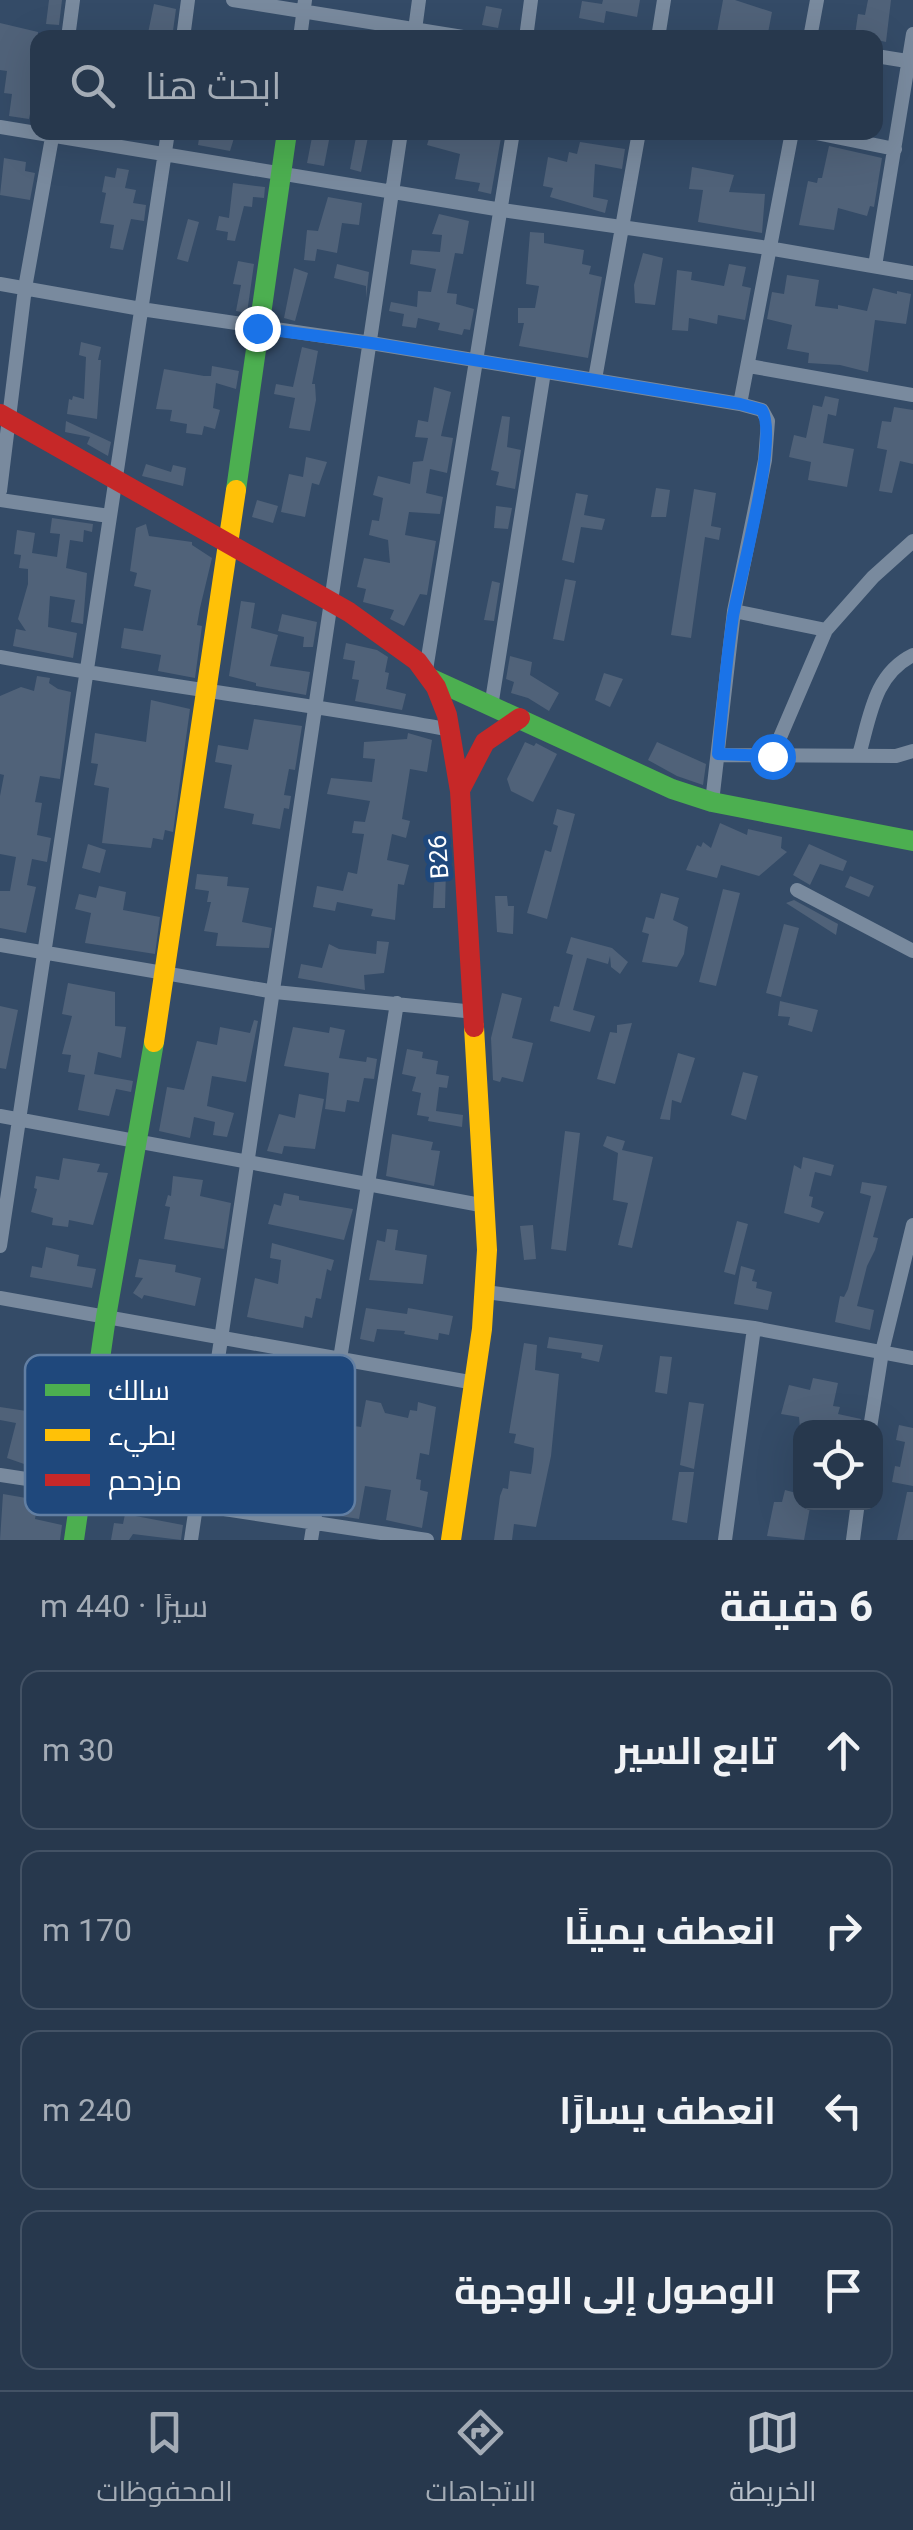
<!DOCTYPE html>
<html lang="ar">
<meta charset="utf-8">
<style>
:root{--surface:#27384d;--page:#2f3f54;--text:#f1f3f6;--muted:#a4acb6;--line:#435265;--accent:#b8c0ca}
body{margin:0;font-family:Roboto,Cairo,sans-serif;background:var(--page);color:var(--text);direction:rtl}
.controls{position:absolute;right:30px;bottom:30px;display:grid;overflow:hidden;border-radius:20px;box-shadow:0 10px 40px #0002}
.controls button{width:90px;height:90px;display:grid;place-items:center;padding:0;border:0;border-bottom:2px solid var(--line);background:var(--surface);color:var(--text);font:50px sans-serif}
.stop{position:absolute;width:30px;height:30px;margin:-22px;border:8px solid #1a73e8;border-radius:50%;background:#fff}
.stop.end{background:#1a73e8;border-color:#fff;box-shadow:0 2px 10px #0008}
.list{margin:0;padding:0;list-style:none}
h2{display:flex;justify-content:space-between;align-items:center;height:130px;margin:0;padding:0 40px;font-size:42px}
h2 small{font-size:32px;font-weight:400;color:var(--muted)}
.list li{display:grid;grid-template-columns:65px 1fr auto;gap:30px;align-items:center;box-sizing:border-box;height:160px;margin:0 20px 20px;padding:0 20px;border:2px solid var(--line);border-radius:20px}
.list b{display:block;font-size:38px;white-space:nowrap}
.list em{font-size:32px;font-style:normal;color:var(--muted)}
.icon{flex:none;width:55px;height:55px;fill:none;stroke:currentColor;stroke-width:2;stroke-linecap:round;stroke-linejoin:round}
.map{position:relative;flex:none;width:913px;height:1540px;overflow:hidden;direction:ltr}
.search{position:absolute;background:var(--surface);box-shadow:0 10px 40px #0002;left:30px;right:30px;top:30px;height:110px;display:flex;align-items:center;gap:25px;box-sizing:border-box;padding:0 35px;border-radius:20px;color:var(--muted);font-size:38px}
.sheet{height:850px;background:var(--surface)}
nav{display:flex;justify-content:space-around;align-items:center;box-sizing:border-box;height:140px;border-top:2px solid var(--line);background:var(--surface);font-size:28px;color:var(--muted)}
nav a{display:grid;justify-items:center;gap:5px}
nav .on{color:var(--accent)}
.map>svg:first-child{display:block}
.building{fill:#506279}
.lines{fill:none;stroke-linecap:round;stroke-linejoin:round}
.street{stroke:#798a9e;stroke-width:14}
.fast{stroke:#4caf50;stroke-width:20}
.slow{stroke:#ffc107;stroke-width:20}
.jam{stroke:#c62828;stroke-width:20}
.route{stroke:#1a73e8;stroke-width:12}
.labels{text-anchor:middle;stroke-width:10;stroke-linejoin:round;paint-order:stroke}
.street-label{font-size:25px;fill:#fff;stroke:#1f487c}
.key{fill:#1f487c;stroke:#627fa3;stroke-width:2.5}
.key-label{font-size:28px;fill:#fff}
</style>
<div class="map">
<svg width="913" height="1540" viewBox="0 0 913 1540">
<rect width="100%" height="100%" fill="#344b67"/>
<path class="building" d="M49,0H62L59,25L46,24Z
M603,0H640L637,17L606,11L604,23L579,18L582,1L602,4Z
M723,0H735L772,12L767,38H716Z
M868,0H891L886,42L855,35L858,14L865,15Z
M154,4L176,9L172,38H147Z
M486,6L502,9L498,28L482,25Z
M0,23L38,32V73L29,119L9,116L12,94L4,93L7,71L0,70Z
M200,132L234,138L230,151L198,145Z
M313,132L330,135L324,166L307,163Z
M357,132H369L361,172L350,169Z
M431,132H502L491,194L478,191L480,183L455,179L460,154L427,145Z
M580,142L625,149L622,169L595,164L593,197L608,200L605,213L550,197L553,188L543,186L548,157L567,162L569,152L577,154Z
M829,146L882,158L874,207L870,206L867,216L838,208L834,230L799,225L808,181L817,183L818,178H822Z
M4,158L26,162L25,171L35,173L30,200L0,195Z
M692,167L734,175L729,192L765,194L762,233L698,222L703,190L689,189Z
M117,168L129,170L125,188L136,190L133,203L146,205L144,221L131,219L123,250L110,248L114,225L100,223L106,193L102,192L105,176L115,178Z
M233,183L265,187L264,198L253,197L252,207L244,206L235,241L227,240L228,232L216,230L219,216L229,218Z
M328,197L362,203L359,225L342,223L337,253L317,249L315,261L304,260L307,230L318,231Z
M439,214L469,221L463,254L455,253L447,293L457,294L456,304L474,309L470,330L464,329L462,335L438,330L440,323L418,318L416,328L402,326L404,314L389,311L391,302L417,307L418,291L431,292L436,269L410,264L412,250L440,252L442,235L432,234Z
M188,219L199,222L188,262L177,259Z
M530,232L544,233V243L584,250L582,264L591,266L589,274L602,277L588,358L519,346L524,323H518V308H535L539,286L526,284Z
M643,253L663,258L655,305L635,303L634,285Z
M238,261L254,264L247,313L236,311L241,285L233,284Z
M337,264L369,272L366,298V286L334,278Z
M729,264L746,267L742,286L751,288L745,320L718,315L717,324L689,318L688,331L672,330L677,270L692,272L691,280L724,286Z
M294,268L308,273L295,321L284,318Z
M787,275L819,280L815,306L838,309V305L867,311L873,288L897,294V291L911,294L906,324L875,320L868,372L840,365L808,363L809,353L787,349L792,325L767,319L772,292L784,294Z
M81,342L101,347L98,360H101L97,419L67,414L69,399L72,400L73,396L84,399L86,357L79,355Z
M302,347L318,351L312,384H315L316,400L310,431L289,428L295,398L274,394L276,384L293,387Z
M212,366L239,371L236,389L216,383L213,408L220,410L215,429L204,426L202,435L186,433L187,424L170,421L172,410L156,409L164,369L204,376H211Z
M434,387L451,392L441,436L453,438L447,473L430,469L426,493L443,497L440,514L409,512L405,535L436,541L427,595L420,594L404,626L390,619L394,610L363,602L366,589L357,587L364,558L390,563L388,540L369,535L372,520L379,521L383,498L373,495L378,476L410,484L413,462L423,461L428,438L415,437L418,420L428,422Z
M825,396L839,399L836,416L828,414L823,443L854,449L847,487L808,480L811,462L789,457L794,435L806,438L813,405L822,407Z
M894,407L913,410V464L900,461L892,493L879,491L887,450L877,448L882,421L891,422Z
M502,416L510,417L507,447L521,450L515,489L496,485L499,472L491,470Z
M66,421L111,442L108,456L87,444L90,437L65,432Z
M306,457L327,462L319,485L312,483L305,517L281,512L289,474L303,477Z
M146,464L171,472L173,465L186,468L183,486L142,476Z
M656,488L670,490L666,517H651Z
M694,489L716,493L711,526L721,528L719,540L705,537L691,638L671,635Z
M576,493L588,495L584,515L605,519L602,530L581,527L574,563L562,560Z
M257,500L278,506L273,523L252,517Z
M496,506L512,508L508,529L494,528Z
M52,518L93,524L92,532L84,530L83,542L70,540L66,568L87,573L83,624L71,622L75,600L50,596L48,627L77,633L73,658L13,646L16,629L26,631L18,619L28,584V569L19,568L21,555L14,554L17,530L35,533L32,553L57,557L60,534L50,533Z
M146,524L149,536L192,542V545L212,558L200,608L197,625L202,626L195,678L158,671L161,655L121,648L124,628L143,631L151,590L134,586L137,573L130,571L136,528Z
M565,579L576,581L564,641L553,639Z
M492,581L500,583L494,621L484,620Z
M241,601L255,603L251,628L278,635L270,666L310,672L306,695L256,686V683L229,676Z
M282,614L317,622L313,647H303L304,637L278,631Z
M346,643L377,650L388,657L385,672L389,673L386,689L406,694L402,710L355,701L359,680L352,679L355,661L343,659Z
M510,656L532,662L530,675L559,693L549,711L528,698L511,693L514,682L506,679Z
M604,673L623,679L610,707L595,700Z
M37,676L50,678L49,683L58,689L71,692L60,779L40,776L35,802L42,803L37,835L51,838L47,862L32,859L27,885L36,887L26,933L0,928V891H10L16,857L0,854V796L4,775L0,774V696L21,687L34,691Z
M151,700L190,709L173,832L165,830L163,840L153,838L151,848L102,843L109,788L94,785L98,764L91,763L95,733L146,742Z
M254,719L302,726L295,770L289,769L284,795L291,796L289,809L284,808L280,829L252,824L254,814L224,808L232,765L215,762L218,745L248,750Z
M408,733L432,740L427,772L410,769L402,819L410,821L406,838L392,834L387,860L409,865L404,885L398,884L395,920L371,916L373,909L337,902L335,911L313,907L317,886L343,891L348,872L357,874L364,834L352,833L354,821L365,822L370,801L327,794L331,778L372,782L375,759L363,758L364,742L407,739Z
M525,742L534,746L536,743L557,754L533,802L511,791L507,779Z
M657,742L706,764L703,785L677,776L648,760Z
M557,809L575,814L547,919L527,913L545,850L551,852L558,826L553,824Z
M720,823L747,835L748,829L782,837L781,848L787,852L759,876L721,865L717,878L686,870L697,845L701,847L703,842L711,848Z
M88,844L106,850L100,873L82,868Z
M809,844L847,861L843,871L820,864L810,885L793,875Z
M435,868H446L445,908H433Z
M197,874L228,877L227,886L249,888L242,922L272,928L269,948L216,946L218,933L204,931L211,902H207L209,891L195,889Z
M850,876L874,886L869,897L845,887Z
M99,886L126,892L123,910L160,917L155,954L85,943L91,913L75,909L79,894L96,898Z
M723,889L740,893L716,986L699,982Z
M661,893L679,898L673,920L688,927L684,954L677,967L642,962L649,934L642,932L646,917L654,919Z
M495,896H507L508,906H514L513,934L497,932Z
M794,900L838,924L836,935L786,903Z
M784,924L799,928L781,997L766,993Z
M571,937L612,948L628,962L620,974L611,967L610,956L608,964L587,958L573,1010L595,1016L590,1032L550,1021L554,1006L559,1007L573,955L566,953Z
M377,941L389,942L384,973L364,975L365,990L298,978L301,964L322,968L329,944L339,949L376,954Z
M68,983L115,992V1026L126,1027L121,1058L98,1052L94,1074L133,1081L131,1092L116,1089L109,1116L78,1110L85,1075L68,1072L71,1055L62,1054L72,1016L62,1014Z
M502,993L522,998L512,1038L533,1043L523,1082L502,1077L500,1082L493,1080L491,1038Z
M780,1001L818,1010L812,1032L788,1025L790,1017L778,1016Z
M0,1006L18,1010L6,1069L0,1068Z
M254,1020L258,1021L246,1082L212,1076L207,1106L234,1113L227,1137L213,1135L215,1122L194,1117L190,1138L159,1131L167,1087L184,1090L197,1041L217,1045L220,1027L250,1033Z
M632,1023L615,1084L597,1079L610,1032L617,1033V1025Z
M293,1027L329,1033L330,1027L345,1030L339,1058L366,1062L367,1057L377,1059L374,1079L364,1078L359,1102L347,1100L345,1112L325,1109L329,1073L284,1066Z
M407,1049L423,1052L422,1058L438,1061L436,1074L449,1076L447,1088L439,1087L436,1111L463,1115L462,1127L428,1121L429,1117L417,1115L421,1093L412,1091L416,1077L402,1074Z
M678,1053L695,1058L681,1103L672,1100L670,1120L660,1119Z
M743,1072L758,1076L746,1120L731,1115Z
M299,1094L324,1099L315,1149L284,1146L282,1154L267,1151L279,1114L295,1118Z
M565,1131L580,1133L566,1251L551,1249Z
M392,1134L433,1142L431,1150L440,1151L434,1186L386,1176Z
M607,1136L625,1141L622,1150L653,1157L632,1248L618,1245L628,1203L613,1200L618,1153L603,1146Z
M803,1157L834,1165L831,1176L815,1172L809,1196L813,1197L811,1207L824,1212L819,1223L784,1213L794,1165L801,1169Z
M63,1158L100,1164L97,1172L108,1173L93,1225L69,1220L68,1227L52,1225L53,1218L31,1212L37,1189L34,1188L36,1176L59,1180Z
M173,1176L203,1180L200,1196L231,1203L224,1249L164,1239L170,1207L165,1206L168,1195L171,1196Z
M862,1182L887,1186L873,1237L878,1238L875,1250L867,1266L857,1306L874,1310L870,1330L835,1322L840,1296L844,1297L848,1289L871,1196L860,1193Z
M284,1193L299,1196V1200L353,1209L344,1240L268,1224L274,1204L281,1206Z
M737,1221L748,1224L735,1275L724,1272Z
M533,1225L536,1259L524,1260L520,1226Z
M387,1229L398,1230L395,1250L427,1255L423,1284L369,1280L377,1240L385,1242Z
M272,1243L334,1260L331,1271L327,1269L321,1299L316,1298L312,1318L305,1316L303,1328L247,1317L255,1278L278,1284L281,1260L270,1258Z
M46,1247L79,1255L77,1266L96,1269L92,1288L30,1277L32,1266L42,1268Z
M139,1259L176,1265L175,1272L201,1278L195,1306L144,1295L142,1299L133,1293L143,1278L135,1277Z
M741,1266L755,1270L752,1281L757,1282L756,1288L772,1292L768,1310L734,1304Z
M366,1308L407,1314L408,1308L453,1316L449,1335L439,1333L438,1340L404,1334L405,1331L377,1329L374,1342L360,1339Z
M549,1337L603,1345L599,1362L581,1358L582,1353L547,1348Z
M524,1343L537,1345L535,1370L559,1374L551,1456L536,1527L514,1524L512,1540H494L500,1496L503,1488L508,1489L510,1471L531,1474L533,1461L534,1448L514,1443L516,1434L509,1433Z
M660,1356L672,1357L667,1394L655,1392Z
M813,1378L838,1383L833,1406L840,1407L838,1414L861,1419L860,1428H800L799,1417L781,1414L789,1385L810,1390Z
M366,1400L381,1403L385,1413L408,1418L410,1410L417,1411L418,1402L436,1407L429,1455L420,1453L416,1479L421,1480L420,1490L428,1492L422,1528L386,1520L391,1490L365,1486L359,1519L334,1515L347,1425L361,1427Z
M689,1402L704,1404L694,1469L680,1465Z
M0,1407L66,1417L59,1455L72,1458L70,1473L43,1466L41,1470L7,1458L16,1423L0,1420Z
M899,1425L913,1428V1486L892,1482L895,1466L900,1467L905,1442L896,1440Z
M679,1472H694L687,1523L672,1520Z
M785,1490L800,1494V1502H811L804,1540L767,1536L774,1502H782Z
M907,1492H913V1540H897Z
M3,1494L38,1500L35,1519L62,1525L60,1540H0Z
M125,1514L183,1525L181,1540L133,1534L129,1540H111L114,1523L123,1524Z"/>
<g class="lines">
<path class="street" d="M233,0L469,38
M414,37L419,0
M68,38L73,0
M183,38L188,0
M300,38L305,0
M526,38L531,0
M658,38L664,0
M810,38L817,0
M876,56L907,61
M0,127L502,210L768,248L913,273
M811,132L895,149
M875,266L913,34
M0,284L141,309L371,343L740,404L762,410L768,421L765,460L734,611L712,802
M749,366L913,395
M595,379L639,132
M740,404L792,132
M0,491L25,288L53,132
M0,500L109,516
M734,611L826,630
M0,657C150,685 301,702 451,730
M426,670L513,132
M491,707L544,372
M718,755L896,756L913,751
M859,755C870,717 874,674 913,655
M772,756L826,630L873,577L913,541
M797,890L913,951
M0,945L275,992L475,1012
M0,1116L486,1206
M0,1246L168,132
M486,1292L754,1328L913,1358
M0,1298L475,1383
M870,1428L882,1352L913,1225
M0,1475L427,1540
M191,1540L401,132
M311,1540L397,1003
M725,1540L754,1328
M853,1540L858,1502"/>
<path class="fast" d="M236,490L287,132
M432,679L672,789L712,802L913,841
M74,1540L106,1317L154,1042"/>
<path class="slow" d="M154,1042L236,490
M451,1540L482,1329L487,1250L474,1027"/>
<path class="jam" d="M0,414L349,612L417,661L436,687L447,715L460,791L474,1027
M461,788L485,742L520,718"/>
</g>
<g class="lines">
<path class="route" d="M257,328L371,343L740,404L762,410C779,438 740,577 733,616C726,662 722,708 718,754L772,756"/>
</g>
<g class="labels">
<g class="street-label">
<text transform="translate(438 857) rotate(-94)" y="9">B26</text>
</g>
</g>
<rect x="25" y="1355" width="330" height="160" rx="15" class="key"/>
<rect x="45" y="1384" width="45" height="12" fill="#4caf50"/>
<rect x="45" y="1429" width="45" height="12" fill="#ffc107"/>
<rect x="45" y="1474" width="45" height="12" fill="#c62828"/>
<g class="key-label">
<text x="108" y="1400">سالك</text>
<text x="108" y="1445">بطيء</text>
<text x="108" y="1490">مزدحم</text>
</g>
</svg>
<div class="controls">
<button><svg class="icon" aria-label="locate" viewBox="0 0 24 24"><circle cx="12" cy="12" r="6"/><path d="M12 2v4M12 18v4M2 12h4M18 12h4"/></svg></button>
</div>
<div class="stop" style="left:772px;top:756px"></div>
<div class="stop end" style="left:257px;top:328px"></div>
<div class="search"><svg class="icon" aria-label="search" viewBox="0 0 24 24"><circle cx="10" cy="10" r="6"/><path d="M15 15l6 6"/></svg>ابحث هنا</div>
</div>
<section class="sheet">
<h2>6 دقيقة<small>سيرًا · 440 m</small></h2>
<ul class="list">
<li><svg class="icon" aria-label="ahead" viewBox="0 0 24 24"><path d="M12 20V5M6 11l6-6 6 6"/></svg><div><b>تابع السير</b></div><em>30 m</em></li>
<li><svg class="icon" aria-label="right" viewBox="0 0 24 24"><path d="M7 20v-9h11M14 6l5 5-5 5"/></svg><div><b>انعطف يمينًا</b></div><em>170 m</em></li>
<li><svg class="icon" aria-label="left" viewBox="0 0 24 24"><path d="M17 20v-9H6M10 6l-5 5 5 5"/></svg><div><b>انعطف يسارًا</b></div><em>240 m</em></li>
<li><svg class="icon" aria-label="arrive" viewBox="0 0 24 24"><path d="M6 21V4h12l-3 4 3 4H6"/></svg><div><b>الوصول إلى الوجهة</b></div></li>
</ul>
</section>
<nav>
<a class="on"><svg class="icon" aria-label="map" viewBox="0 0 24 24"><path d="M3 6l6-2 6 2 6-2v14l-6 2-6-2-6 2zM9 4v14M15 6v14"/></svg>الخريطة</a>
<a><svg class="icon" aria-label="directions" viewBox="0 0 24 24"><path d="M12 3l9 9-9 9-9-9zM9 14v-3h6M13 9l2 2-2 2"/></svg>الاتجاهات</a>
<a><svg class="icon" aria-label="saved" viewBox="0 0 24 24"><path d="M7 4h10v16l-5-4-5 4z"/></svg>المحفوظات</a>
</nav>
